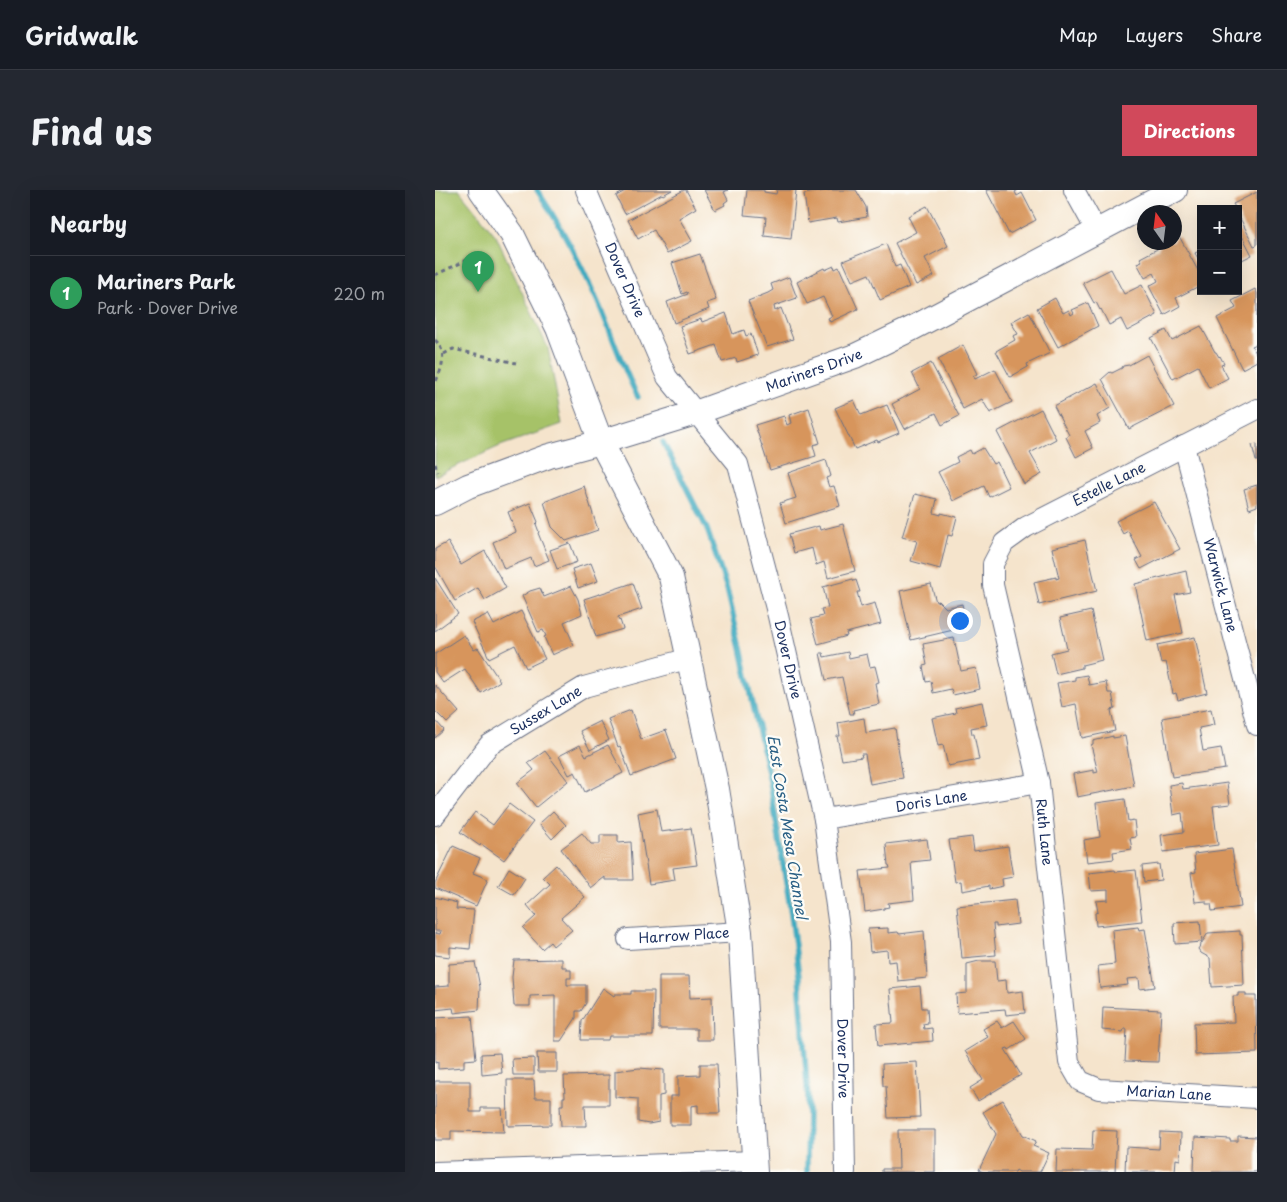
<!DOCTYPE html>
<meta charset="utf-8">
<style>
:root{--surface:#171b24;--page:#242831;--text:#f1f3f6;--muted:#9ea1a6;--line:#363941;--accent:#d1495b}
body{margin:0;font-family:"Playpen Sans",sans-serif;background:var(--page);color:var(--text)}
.controls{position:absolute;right:15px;top:15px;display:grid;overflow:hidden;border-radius:0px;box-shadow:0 5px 20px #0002}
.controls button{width:45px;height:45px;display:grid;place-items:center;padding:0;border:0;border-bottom:1px solid var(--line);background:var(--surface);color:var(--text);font:25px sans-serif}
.compass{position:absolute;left:702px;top:15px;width:45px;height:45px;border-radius:50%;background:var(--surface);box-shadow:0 5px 20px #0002;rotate:346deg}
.you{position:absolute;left:524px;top:430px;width:18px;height:18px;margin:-12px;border:4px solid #fff;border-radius:50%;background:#1a73e8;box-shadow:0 0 0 8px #1a73e833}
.badge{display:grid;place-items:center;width:32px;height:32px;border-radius:50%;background:var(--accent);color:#fff;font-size:16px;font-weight:700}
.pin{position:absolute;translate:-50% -41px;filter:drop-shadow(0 1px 2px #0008)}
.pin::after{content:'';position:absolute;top:26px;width:18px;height:15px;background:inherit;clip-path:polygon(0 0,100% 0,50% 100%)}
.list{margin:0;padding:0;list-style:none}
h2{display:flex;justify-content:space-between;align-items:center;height:65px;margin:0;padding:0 20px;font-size:21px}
h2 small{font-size:16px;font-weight:400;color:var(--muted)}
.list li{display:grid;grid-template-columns:32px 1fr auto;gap:15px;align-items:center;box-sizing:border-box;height:75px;padding:0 20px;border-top:1px solid var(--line)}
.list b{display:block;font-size:19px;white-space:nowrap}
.list p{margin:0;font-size:16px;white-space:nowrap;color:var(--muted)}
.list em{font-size:16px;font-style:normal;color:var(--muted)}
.map{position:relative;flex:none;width:822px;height:982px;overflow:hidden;border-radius:0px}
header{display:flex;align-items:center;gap:30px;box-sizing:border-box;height:70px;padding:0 25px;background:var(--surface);border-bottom:1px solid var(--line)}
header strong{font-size:24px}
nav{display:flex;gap:28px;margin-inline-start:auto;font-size:18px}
.intro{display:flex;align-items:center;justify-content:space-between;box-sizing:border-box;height:120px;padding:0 30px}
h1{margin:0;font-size:35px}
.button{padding:12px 22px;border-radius:0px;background:var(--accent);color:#fff;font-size:18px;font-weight:700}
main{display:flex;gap:30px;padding:0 30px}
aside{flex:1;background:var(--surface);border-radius:0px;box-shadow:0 5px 20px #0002}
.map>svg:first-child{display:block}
.green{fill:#a6c268;stroke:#607863}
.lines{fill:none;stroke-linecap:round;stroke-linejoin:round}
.stream{stroke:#40aac0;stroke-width:5.5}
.building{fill:#d7955b}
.minor-casing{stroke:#676e84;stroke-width:22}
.tertiary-casing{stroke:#676e84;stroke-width:26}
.path{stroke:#676e84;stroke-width:3;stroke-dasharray:4 4;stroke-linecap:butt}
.minor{stroke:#fff;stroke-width:20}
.tertiary{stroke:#fff;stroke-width:24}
.labels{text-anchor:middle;stroke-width:4.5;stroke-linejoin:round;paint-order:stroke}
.street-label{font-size:14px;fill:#1b2f5e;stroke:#fdfcf7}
.water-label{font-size:15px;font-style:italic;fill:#2a6085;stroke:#fdfcf7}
</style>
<header>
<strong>Gridwalk</strong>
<nav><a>Map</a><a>Layers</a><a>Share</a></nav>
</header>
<div class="intro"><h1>Find us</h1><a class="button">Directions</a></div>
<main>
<aside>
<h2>Nearby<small></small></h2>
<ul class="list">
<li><span class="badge" style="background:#2e9e5b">1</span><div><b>Mariners Park</b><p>Park · Dover Drive</p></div><em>220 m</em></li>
</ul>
</aside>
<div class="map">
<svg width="822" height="982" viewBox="0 0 822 982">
<rect width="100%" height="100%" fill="#fdfcf7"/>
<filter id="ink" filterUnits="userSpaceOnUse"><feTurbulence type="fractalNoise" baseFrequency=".02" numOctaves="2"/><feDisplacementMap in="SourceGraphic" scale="10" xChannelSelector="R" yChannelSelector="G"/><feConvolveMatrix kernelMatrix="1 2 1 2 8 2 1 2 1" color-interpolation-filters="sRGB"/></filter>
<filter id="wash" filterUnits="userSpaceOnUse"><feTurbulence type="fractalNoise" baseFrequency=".0096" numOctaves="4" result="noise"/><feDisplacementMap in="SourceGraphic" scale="20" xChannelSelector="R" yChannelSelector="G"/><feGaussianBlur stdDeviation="1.12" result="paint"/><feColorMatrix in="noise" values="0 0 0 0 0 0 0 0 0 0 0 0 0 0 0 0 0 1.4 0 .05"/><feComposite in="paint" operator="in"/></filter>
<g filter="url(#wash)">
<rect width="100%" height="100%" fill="#f5e4cc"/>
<path class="green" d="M0,0H24L61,46L113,158L127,234L65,256L0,286Z"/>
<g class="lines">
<path class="stream" d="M102,0C125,34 144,70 161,108C176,141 186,175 203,207
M228,252L272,339L292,399L306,458L335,592L356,724L364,786L373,909L372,982"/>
</g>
<g id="blocks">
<path class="building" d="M192,0H237L228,5L227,4L190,24L181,6Z
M249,0H251L261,18L244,28L257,51L232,64L219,40L203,49L193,30Z
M269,0H293L289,2L293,10L289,13L290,15L280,20Z
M312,0H329V2L341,4L342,0H361L356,49L329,46L331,27L309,25Z
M397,0H421L431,17L432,27L403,32L402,28L373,33L369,4Z
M551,0H583L580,2L582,6L587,3L601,30L574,44Z
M822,2V55L819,56L803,24V19H801L798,14Z
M492,16L513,56L490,68L499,86L481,95L460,53L481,42L473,26Z
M803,38L817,65L803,72Z
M744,46L766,86V95L741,108L745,116L729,125L714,96L723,91L719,83L710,88L702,73L707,71L705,68L724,58V56L731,52H739V48Z
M451,54L460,77L465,75L474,97L445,110L434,84L417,91L408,71Z
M766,60V74L760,63Z
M265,64L281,110L272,113L274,119L239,133L232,112L253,104L252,102L247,104L237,73Z
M399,76L400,79L404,77L423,119L395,132L393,128L397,126L388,107L372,114L362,92L389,78L390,80Z
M676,79L689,104L707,95L722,125L692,141L686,129L674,135L666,119L665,120L661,112L659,113L648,93Z
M354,87L362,108L339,116L340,121L346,118L358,149L332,157L313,111L333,103L338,100L336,94Z
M820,99L822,103V154L817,156L822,165V171L807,179L782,128L801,118L797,111Z
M620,108L628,123L634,120L636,125L639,123L637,120L653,113L663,136L623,157L602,118Z
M594,122L615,163L592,174L593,177L575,187L561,161L580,150L578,146L583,144L576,132Z
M291,123L298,144L309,140L311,146L316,144L323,165L302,172L301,168L287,172L281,155L255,164L245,136L266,129L267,132Z
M766,136L780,162H781L784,167L785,166L789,174L786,175L793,188L774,198L763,176L738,189L716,148L731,140L737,151Z
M528,155L542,184L538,186L540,189L560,179L577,212L555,223L547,209L528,219L503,169Z
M712,165L739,216L694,239L667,189L675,182L677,183L687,178L688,176L694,175Z
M496,173L524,226L507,235L501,223L470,239L457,214L485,199L477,183Z
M662,193L675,218L662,226L665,233L650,241L658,258L641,267L631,247L634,245L619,216Z
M419,210L426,225L452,215L464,243L443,252L442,250L420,259L400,218Z
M374,218L385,253L378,255L381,266L335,280L320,235L349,226L352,235L356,233L354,225Z
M606,219L621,249L595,263L607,284L589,294L562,242Z
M822,254V271H821L817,255Z
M548,258L558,274L562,272L574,297L554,307L549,296L518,311L503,282L523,272L521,267L535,260L537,264Z
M391,270L396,286L391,288L394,297L399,296L405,316L351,333L345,313L361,308L353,283Z
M822,295V316L814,319L809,299Z
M149,296L163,340L131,351L117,337L109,312Z
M480,304L502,309L499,323L506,325V323L522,327L517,346L513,345L505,379L476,371L482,351L467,347Z
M719,312L745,359L706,379L701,370L707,367L693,341L688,344L681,331Z
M95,313L103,332L101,334L104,342L103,343L114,370L99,376L96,368L69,379L58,352L81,342L73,322Z
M408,334L420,381L393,388L389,372L381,375L377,358L359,363L354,344L384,336L385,340Z
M650,350L662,401L604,415L599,392L621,387V389L624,388L617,358Z
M13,352L26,375L50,361L71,398L50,410L43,398L20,411L0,376V359Z
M135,353L142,372L122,379L115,360Z
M156,373L163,391L143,398L137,379Z
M751,381L755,402L740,405L748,443L712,451L700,394Z
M0,388L23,424L0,441Z
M418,389L419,391L421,390L425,402H422L426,417L440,413L446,434L411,443L412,446L383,454L376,429L388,426L386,419L393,418L388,397Z
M198,393L207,419L183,427L184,431L185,430L188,439L161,447L149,409Z
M496,394L501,412L504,411L511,418L527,414L531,437L476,450L465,401Z
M136,396L143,409L147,424L129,432L139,455L117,465L109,447L111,446L108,440L103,442L87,406L95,401L105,398L109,407Z
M86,421L110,469L91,478L80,455L54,468L37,432L53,424L59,435Z
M656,421L667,470L647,475V478L621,484L616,463L632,459L625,428Z
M29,445L39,460L43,458L65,491L46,503L30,479L8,493L0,482V464Z
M760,447L772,503L743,510L741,503L738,504L731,472L726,473L722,455Z
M519,448L526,481L541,478L545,499L518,505L516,499L498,503L496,491L491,492L488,476L492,475L488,454Z
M413,462L414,468L432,464L435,477L440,476L444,492L440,493L444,514L418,520L419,524H415L407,487L391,490L385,463H388L389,467Z
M652,485L654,495L671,492L673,503H677L680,519L676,520L680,541L647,548L641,514L627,517L622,493L640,490V487Z
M0,495L24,522L12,533L0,521Z
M547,512L552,535L536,538L537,544H539L544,570L513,576L508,555L503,556L497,528L521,523L520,518Z
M776,519L779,535L764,538L768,561L786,558L790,579L737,587L727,528Z
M196,520L206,549L231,540L241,569L196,586L185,556L183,557L173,529Z
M429,528L431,543L460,538L468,588L435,594L430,564H426L427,567L407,570L402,546H405L403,533Z
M0,530L9,540L0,548Z
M165,531L174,550L155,560L145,541Z
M678,546V548L690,546L699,596L642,607L638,584L659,580V583L663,582L656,555L658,554V551Z
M145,555L151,566L173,555L188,583L150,602L140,582L134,585L124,566Z
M110,561L133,591L101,617L82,593L99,580L93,573Z
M747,593L748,599L792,593L795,614L778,616L783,655L728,662L726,645L749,642L747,623L738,625L734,595Z
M690,609L693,631L699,630L701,647L695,648L697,659L678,662L679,669L652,672L649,650L665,647L661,613Z
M74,614L98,632L69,670L46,654L45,656L25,642L40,622L58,635Z
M222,619L226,642L256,638L262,675L238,678L240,690L214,694L203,623Z
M118,621L131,635L117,649L104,634Z
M147,643L156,654H165V645H183V653L196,652L198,690H170V687L156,698L126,659Z
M537,647L539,661L573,656L578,687L567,689L568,696L554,699V696L527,701L526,691L520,692L514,650Z
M492,649L495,670L476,672L479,710L453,713L454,717L449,718V719L430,722L425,681L455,678L454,675H453L451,654Z
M18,656L45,668L38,683L53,689L41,716L0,698V693Z
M797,659L806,717L777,721L776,714H771V711L760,712L756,683L761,682L759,664Z
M724,674L726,690L709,692L707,676Z
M121,675L150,707L126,728L137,740L118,756L115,752L107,759L88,738L101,726L92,715L115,694L108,687Z
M74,678L90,688L79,705L63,696Z
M680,680L681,682L701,680L707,731L661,736L660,723L663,722L661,711L673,710V700L656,701L654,683Z
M0,707L22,713L21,719L39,720L35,759L15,757V767L0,765V743L5,744L6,741H0Z
M580,710L583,734L561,737V734H558L561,765L527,768L522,716Z
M765,731L767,752L740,754L739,733Z
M703,737L704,740L710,739L720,797L705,799L704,788L692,789L693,795L665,798L663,776L680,774L677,740Z
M453,738V743L463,742L464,744L489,741L492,788L463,791L461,771L453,772L452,760L435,762L433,739Z
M805,741V745H807L809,795L777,797L775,768L766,763L763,759L773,743Z
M127,769V777H132V780H136V788H132V795H151V813L146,821H141V828L126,851H120V805L95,806V816H79L77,787L79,770Z
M544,771H560L562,791L571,790L572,803L588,801L590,823L571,825L570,819L522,823L521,804L532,803V774Z
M40,772L45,797L44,820L19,823L18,818L0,820V797L14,796V774Z
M224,786H254L255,808L277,807L278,850H262V839H224Z
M485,796L487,818H492L493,833L488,834L489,839L497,838L498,851L443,856L441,834L458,833L455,799Z
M168,798L179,806L180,804H196V801H219L218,846H174L173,850H146L147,831Z
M803,803H811V806H821L822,863L760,865L759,833L799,832L798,806H803Z
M668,817L726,820L723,872L690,871L692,839H689L688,842L667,840Z
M37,826L41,869L29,870V877L3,879V872L0,873V828Z
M562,831L567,838L579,831L591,849L574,860L573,858L570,859L586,885L543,911L535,898L548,890L530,861L553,847L548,839Z
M65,863L67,883L47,885L46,864Z
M102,863H122V882H103Z
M99,868V885H78L77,869Z
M482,872L485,927L453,928L451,896H448L447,874Z
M265,874H282L285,923H263V915L256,916V935H235V906H243V886L265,885Z
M204,878L229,880V905L224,906V932L214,934L203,932V909L180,907V881Z
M174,885V915H150L151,936H126L125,915H128V907H130L129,886Z
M72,890H99L100,908H116V935L73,936Z
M0,891H35V922H46V918H67L69,942L16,941V950H0Z
M568,910L588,945L601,951L598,956L614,963L605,982H584L581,980L580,982H548L544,980L561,944L548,922Z
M463,940H500V982H447V979H464Z
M658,940L682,941L680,982H621L622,959L657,960Z
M725,942L746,943L745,970L741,969L740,982H690L691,957L724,959Z
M803,946L822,947V982H759L760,947L795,949V951H803Z"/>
</g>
</g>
<g filter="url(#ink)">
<use href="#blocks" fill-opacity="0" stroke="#676e84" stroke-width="1"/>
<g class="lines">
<defs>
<g id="minor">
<path id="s1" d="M151,0L232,187L303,274L343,426L389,629L406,752L410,982"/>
<path d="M639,0L662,42"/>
<path id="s2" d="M822,219L591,337L569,353L558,374V395L604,593L634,872L645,891L664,899L822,908"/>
<path id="s3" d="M749,256L822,535"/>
<path id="s4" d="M0,625L54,555L149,497L255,468"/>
<path id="s5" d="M389,629L604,593"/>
<path id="s6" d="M193,749L305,742"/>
<path d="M0,982L320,971"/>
</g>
<g id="tertiary">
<path d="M46,0L77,44L123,138L166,252L236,387L282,599L305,742L320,982"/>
<path id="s7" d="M0,313L33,296L114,266L166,252L260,223L420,166L476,139L740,0"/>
</g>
</defs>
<use href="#minor" class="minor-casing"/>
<use href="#tertiary" class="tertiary-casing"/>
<path class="path" d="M0,85L34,69
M0,150C13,162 7,179 0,193
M9,164L18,159L81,173
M0,274L3,282"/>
<use href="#minor" class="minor"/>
<use href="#tertiary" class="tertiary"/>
</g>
</g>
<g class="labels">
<g class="street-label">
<text dy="5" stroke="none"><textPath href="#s1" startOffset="98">Dover Drive</textPath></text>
<text dy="5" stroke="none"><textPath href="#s7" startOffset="402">Mariners Drive</textPath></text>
<text transform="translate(674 294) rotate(-27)" y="5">Estelle Lane</text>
<text dy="5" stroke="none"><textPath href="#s3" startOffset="144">Warwick Lane</textPath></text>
<text dy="5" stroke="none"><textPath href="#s1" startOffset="518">Dover Drive</textPath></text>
<text dy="5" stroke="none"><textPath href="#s4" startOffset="155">Sussex Lane</textPath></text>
<text dy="5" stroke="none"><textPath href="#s5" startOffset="109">Doris Lane</textPath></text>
<text dy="5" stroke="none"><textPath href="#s2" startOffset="584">Ruth Lane</textPath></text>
<text dy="5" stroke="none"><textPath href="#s6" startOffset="56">Harrow Place</textPath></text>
<text dy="5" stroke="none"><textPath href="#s1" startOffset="922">Dover Drive</textPath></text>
<text dy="5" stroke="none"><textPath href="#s2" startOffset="928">Marian Lane</textPath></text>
</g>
<g class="water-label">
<text transform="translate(352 637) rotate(81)" y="5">East Costa Mesa Channel</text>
</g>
</g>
</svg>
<div class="controls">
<button>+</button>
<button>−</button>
</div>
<svg class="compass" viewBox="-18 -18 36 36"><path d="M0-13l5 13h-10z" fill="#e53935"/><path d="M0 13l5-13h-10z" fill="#9ea1a6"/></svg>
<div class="you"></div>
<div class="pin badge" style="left:43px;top:102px;background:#2e9e5b">1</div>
</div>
</main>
